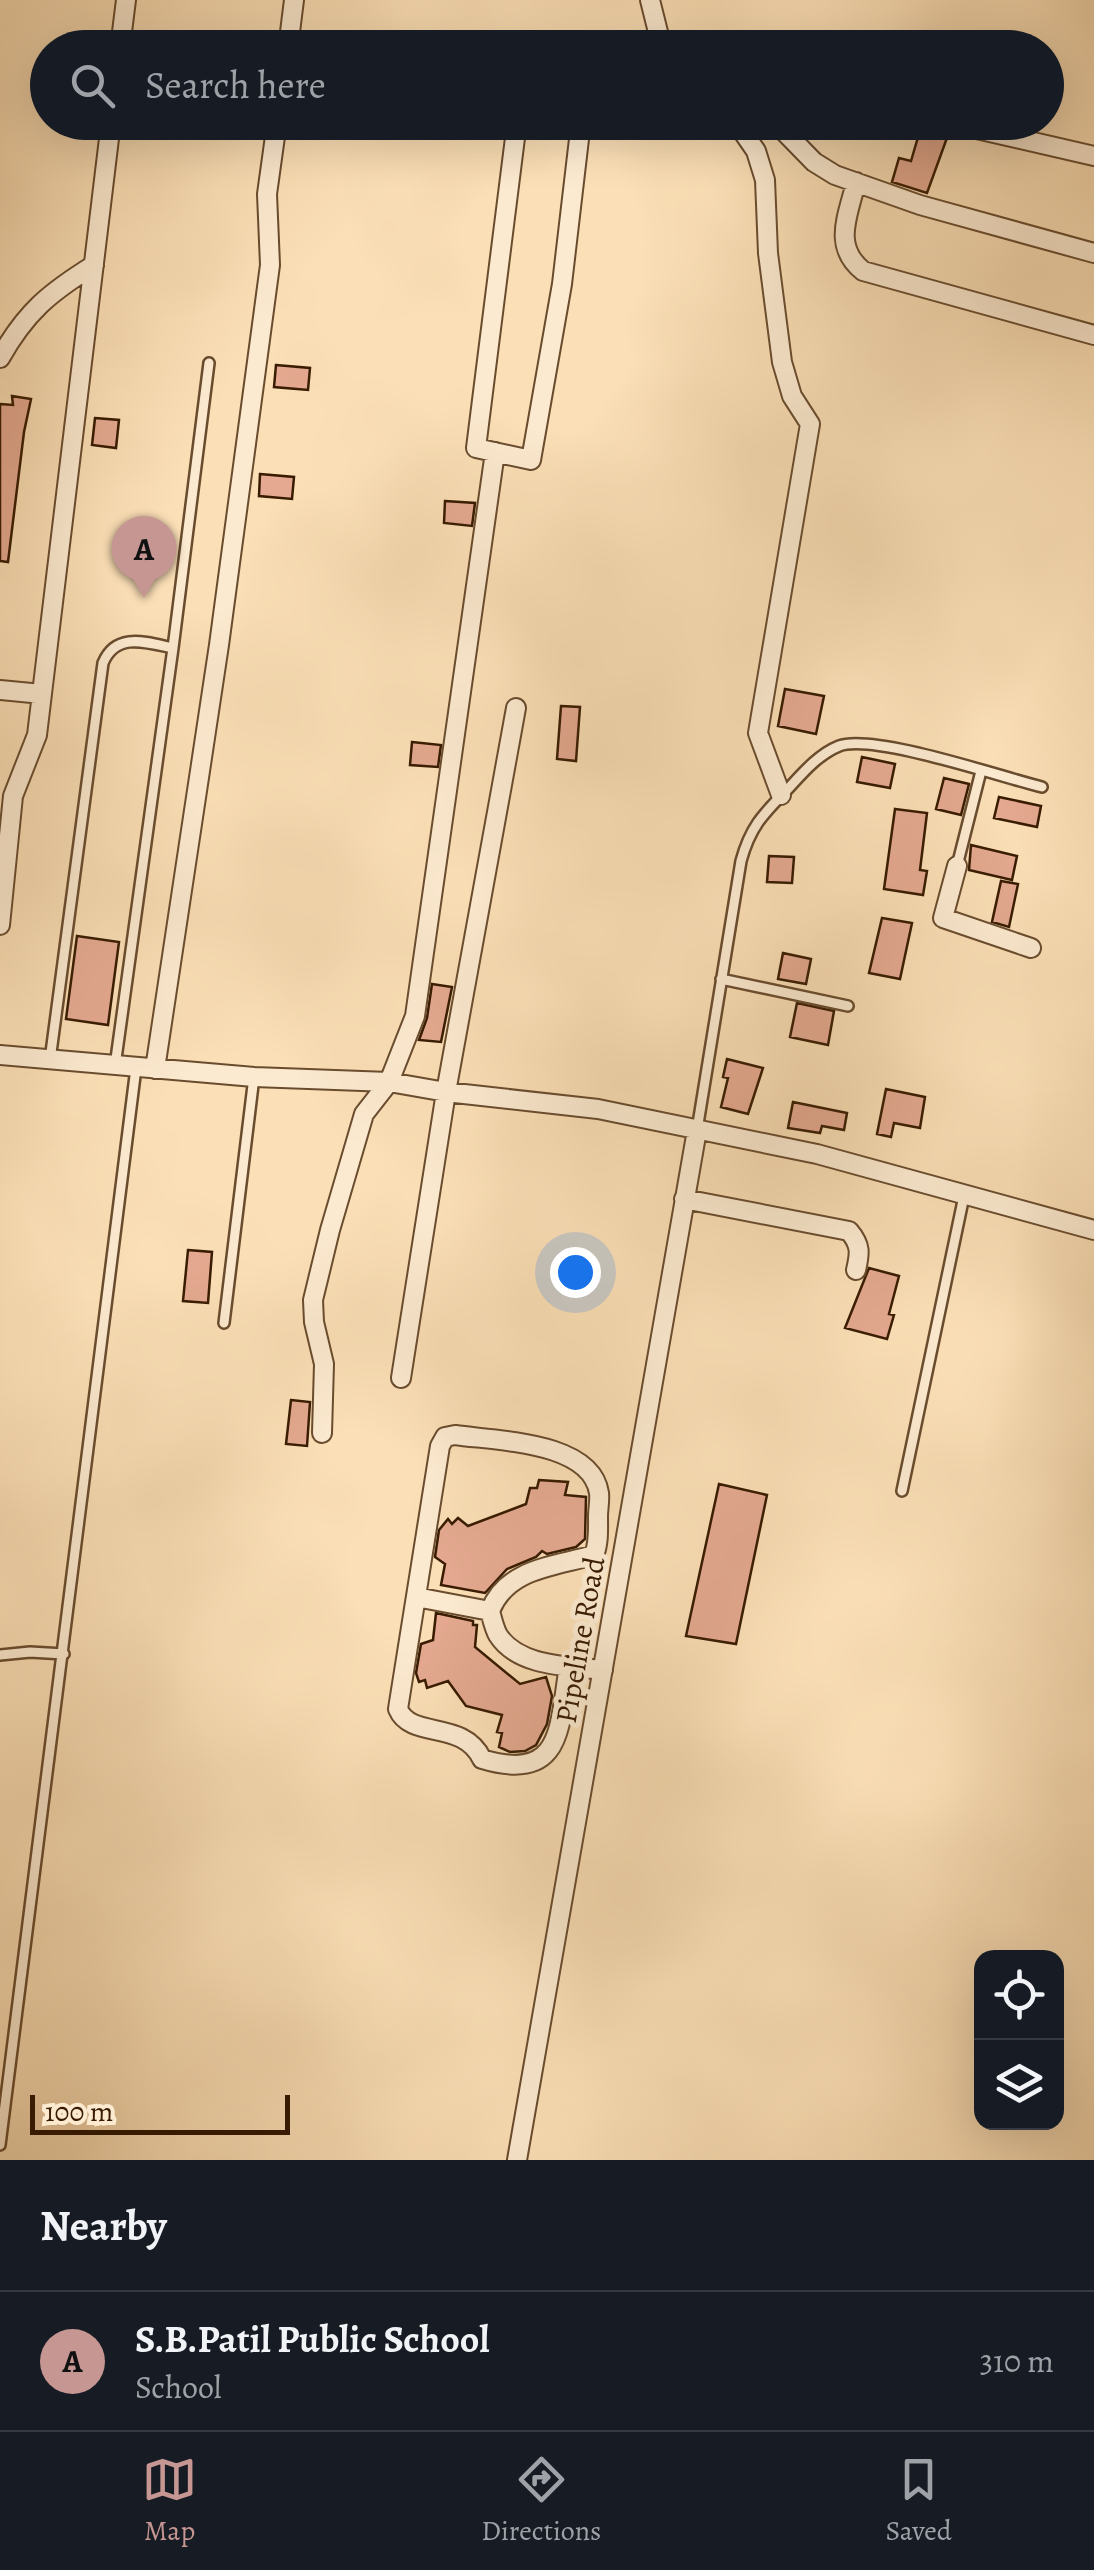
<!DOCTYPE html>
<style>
:root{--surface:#171b24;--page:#20242c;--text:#f1f3f6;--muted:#9ea1a6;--line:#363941;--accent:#c59692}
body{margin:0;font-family:Alegreya,serif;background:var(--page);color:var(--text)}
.controls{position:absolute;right:30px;bottom:30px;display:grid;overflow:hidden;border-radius:20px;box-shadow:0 10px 40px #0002}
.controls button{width:90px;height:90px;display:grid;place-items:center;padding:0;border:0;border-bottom:2px solid var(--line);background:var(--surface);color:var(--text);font:50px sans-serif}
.scale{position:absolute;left:30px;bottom:25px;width:260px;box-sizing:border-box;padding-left:10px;border:5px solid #381b01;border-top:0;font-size:28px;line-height:35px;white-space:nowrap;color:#381b01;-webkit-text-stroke:8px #fcead0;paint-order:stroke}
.you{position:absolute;left:575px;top:1272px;width:35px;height:35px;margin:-25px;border:8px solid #fff;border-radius:50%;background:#1a73e8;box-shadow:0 0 0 15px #1a73e833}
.badge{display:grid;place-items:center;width:65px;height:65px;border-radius:50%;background:var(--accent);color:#111;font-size:32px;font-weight:700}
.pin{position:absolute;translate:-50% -82px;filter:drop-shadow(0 2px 5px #0008)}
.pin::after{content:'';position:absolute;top:52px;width:35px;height:30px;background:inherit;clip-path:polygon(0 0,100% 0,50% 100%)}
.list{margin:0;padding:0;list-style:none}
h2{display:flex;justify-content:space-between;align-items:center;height:130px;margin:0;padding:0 40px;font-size:42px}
h2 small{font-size:32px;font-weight:400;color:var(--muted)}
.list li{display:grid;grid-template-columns:65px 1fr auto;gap:30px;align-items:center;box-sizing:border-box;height:140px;padding:0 40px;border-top:2px solid var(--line)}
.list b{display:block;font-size:38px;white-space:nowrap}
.list p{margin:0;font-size:32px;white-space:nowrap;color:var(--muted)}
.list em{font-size:32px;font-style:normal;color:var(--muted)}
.icon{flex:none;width:55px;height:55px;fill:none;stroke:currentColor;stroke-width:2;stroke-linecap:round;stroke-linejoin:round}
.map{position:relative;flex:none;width:1094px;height:2160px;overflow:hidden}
.search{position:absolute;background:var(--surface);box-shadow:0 10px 40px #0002;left:30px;right:30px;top:30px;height:110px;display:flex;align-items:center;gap:25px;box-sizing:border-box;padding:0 35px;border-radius:55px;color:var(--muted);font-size:38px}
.sheet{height:270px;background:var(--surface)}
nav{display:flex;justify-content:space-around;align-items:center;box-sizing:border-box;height:140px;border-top:2px solid var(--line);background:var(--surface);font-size:28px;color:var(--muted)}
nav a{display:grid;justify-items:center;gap:5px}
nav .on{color:var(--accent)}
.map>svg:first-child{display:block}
.building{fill:#e4a990;stroke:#381b01;stroke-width:2.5}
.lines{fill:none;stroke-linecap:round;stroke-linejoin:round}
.lane-casing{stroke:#694c2e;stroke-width:14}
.street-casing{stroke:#694c2e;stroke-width:22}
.lane{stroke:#fcead0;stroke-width:9}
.street{stroke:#fcead0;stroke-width:18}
.labels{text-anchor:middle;stroke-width:10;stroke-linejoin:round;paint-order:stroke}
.street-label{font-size:30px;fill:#381b01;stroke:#fcead0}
</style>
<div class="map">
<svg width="1094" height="2160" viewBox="0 0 1094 2160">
<rect width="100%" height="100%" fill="#fbdfb6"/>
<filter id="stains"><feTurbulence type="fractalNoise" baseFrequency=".002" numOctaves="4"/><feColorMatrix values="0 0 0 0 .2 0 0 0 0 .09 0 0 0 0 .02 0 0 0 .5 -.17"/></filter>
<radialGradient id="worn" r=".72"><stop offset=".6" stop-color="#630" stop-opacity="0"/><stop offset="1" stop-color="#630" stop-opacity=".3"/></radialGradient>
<path class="building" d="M921,127L948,135L927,193L892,182L899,158L911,161Z
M276,365L310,368L308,390L274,387Z
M12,396L31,399L24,432L8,562L0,561V404L13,405Z
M95,418L119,420L116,448L92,445Z
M260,474L294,477L292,499L259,496Z
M445,501L475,503L472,526L444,523Z
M785,689L824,696L816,734L778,726Z
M561,706L580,707L576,761L557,759Z
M412,742L441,745L438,767L410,765Z
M862,757L895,764L890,788L857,782Z
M944,778L969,784L961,815L936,809Z
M999,797L1041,806L1037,827L994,818Z
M895,809L927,813L920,870L927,871L923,895L884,889Z
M971,845L1017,856L1012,880L969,870Z
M769,856L794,857L792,883L767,882Z
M1001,881L1018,884L1009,927L992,922Z
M882,918L912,923L900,979L869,973Z
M77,936L119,942L108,1025L66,1019Z
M783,953L811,959L806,984L778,979Z
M432,984L452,987L441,1042L419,1040L427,1018Z
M797,1003L834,1011L828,1045L790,1037Z
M727,1059L763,1068L748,1114L721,1107L728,1078L723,1077Z
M886,1089L925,1097L920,1128L894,1123L891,1137L877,1134Z
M793,1102L847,1113L844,1130L822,1126L820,1133L788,1128Z
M188,1250L212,1252L208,1303L183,1301Z
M869,1268L899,1276L889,1314L894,1315L887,1339L845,1328Z
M291,1400L310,1402L307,1446L286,1444Z
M539,1480L568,1482L565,1495L586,1497L585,1539L576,1547L547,1554L542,1551L536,1557L507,1569L485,1593L441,1585L445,1564L435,1557L439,1530L448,1519L452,1524L458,1518L468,1526L526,1504L530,1488H537Z
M719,1484L767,1495L736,1644L686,1636Z
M436,1613L473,1621V1625H477L475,1647L520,1684L546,1677L552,1696L547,1724L536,1745L525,1751L510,1752L499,1747L502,1733L497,1732L502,1715L466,1706L448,1681L427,1688L425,1680L419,1682L416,1673L421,1644L433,1640Z"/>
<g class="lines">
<defs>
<path id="lane" d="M957,866L981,771
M721,979L848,1006
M50,1060L103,663C116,632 145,642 173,648L209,363
M115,1066L173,648
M697,1130L741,861C750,828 762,815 786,791C801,775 817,755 839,746C873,733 1001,777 1042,787
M224,1323L254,1077
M902,1491L964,1196
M0,1655L30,1652L64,1654
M0,2145L136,1068"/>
<path id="street" d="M650,0L662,48
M120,48L126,0
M288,48L294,0
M517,122L476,448L531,460L562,284L581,122
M736,122L756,151L765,180L768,253L782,362L792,396L810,424L758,733L781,795
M775,122L814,162L835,175L920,205L1094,253
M946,122L1094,156
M856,182C848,216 832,246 863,271L1094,335
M0,358C26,312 49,293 94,265
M0,690L42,694
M957,866L943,918L1031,948
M0,925L13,796L37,735L111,122
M0,1055L254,1077L389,1082L446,1092L598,1109L817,1154L1094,1230
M155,1069L219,645L270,265L267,194L277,122
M684,1199L849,1231C861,1245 860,1253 856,1270
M401,1378L446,1092L516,708
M322,1433L324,1364L314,1322L313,1300L330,1230L364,1114L389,1082L415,1016L495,452
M416,1597L490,1611
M569,1666C559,1725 564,1784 482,1759C463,1719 411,1740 398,1709L440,1446L445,1437L455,1435C496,1441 591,1441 599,1493C600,1500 598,1509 598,1516C598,1529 599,1543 594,1555C553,1567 507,1568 490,1611C492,1618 494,1628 498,1635C518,1667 569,1666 603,1670
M517,2160L697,1130"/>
</defs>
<use href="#lane" class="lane-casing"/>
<use href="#street" class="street-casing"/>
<use href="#lane" class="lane"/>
<use href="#street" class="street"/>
</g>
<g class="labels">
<g class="street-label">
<text transform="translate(580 1640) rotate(-80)" y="10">Pipeline Road</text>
</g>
</g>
<rect width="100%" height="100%" filter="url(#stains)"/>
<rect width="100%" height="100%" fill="url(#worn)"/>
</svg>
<div class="controls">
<button><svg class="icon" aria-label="locate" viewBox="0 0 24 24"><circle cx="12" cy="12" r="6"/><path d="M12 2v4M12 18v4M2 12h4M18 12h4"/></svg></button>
<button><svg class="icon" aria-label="layers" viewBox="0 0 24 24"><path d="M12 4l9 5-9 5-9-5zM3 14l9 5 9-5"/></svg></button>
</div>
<div class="scale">100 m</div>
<div class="you"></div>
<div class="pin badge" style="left:144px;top:598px">A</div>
<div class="search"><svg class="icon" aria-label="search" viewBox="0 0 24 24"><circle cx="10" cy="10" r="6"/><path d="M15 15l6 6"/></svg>Search here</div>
</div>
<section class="sheet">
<h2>Nearby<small></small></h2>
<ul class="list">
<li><span class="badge">A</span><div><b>S.B.Patil Public School</b><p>School</p></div><em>310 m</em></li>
</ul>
</section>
<nav>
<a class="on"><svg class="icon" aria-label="map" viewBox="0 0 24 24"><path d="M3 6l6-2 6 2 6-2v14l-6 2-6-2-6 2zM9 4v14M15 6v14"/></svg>Map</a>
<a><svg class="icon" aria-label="directions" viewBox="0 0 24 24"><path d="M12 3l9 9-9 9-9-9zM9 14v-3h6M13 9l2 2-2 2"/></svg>Directions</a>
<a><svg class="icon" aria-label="saved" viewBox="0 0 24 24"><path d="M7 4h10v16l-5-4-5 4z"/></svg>Saved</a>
</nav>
